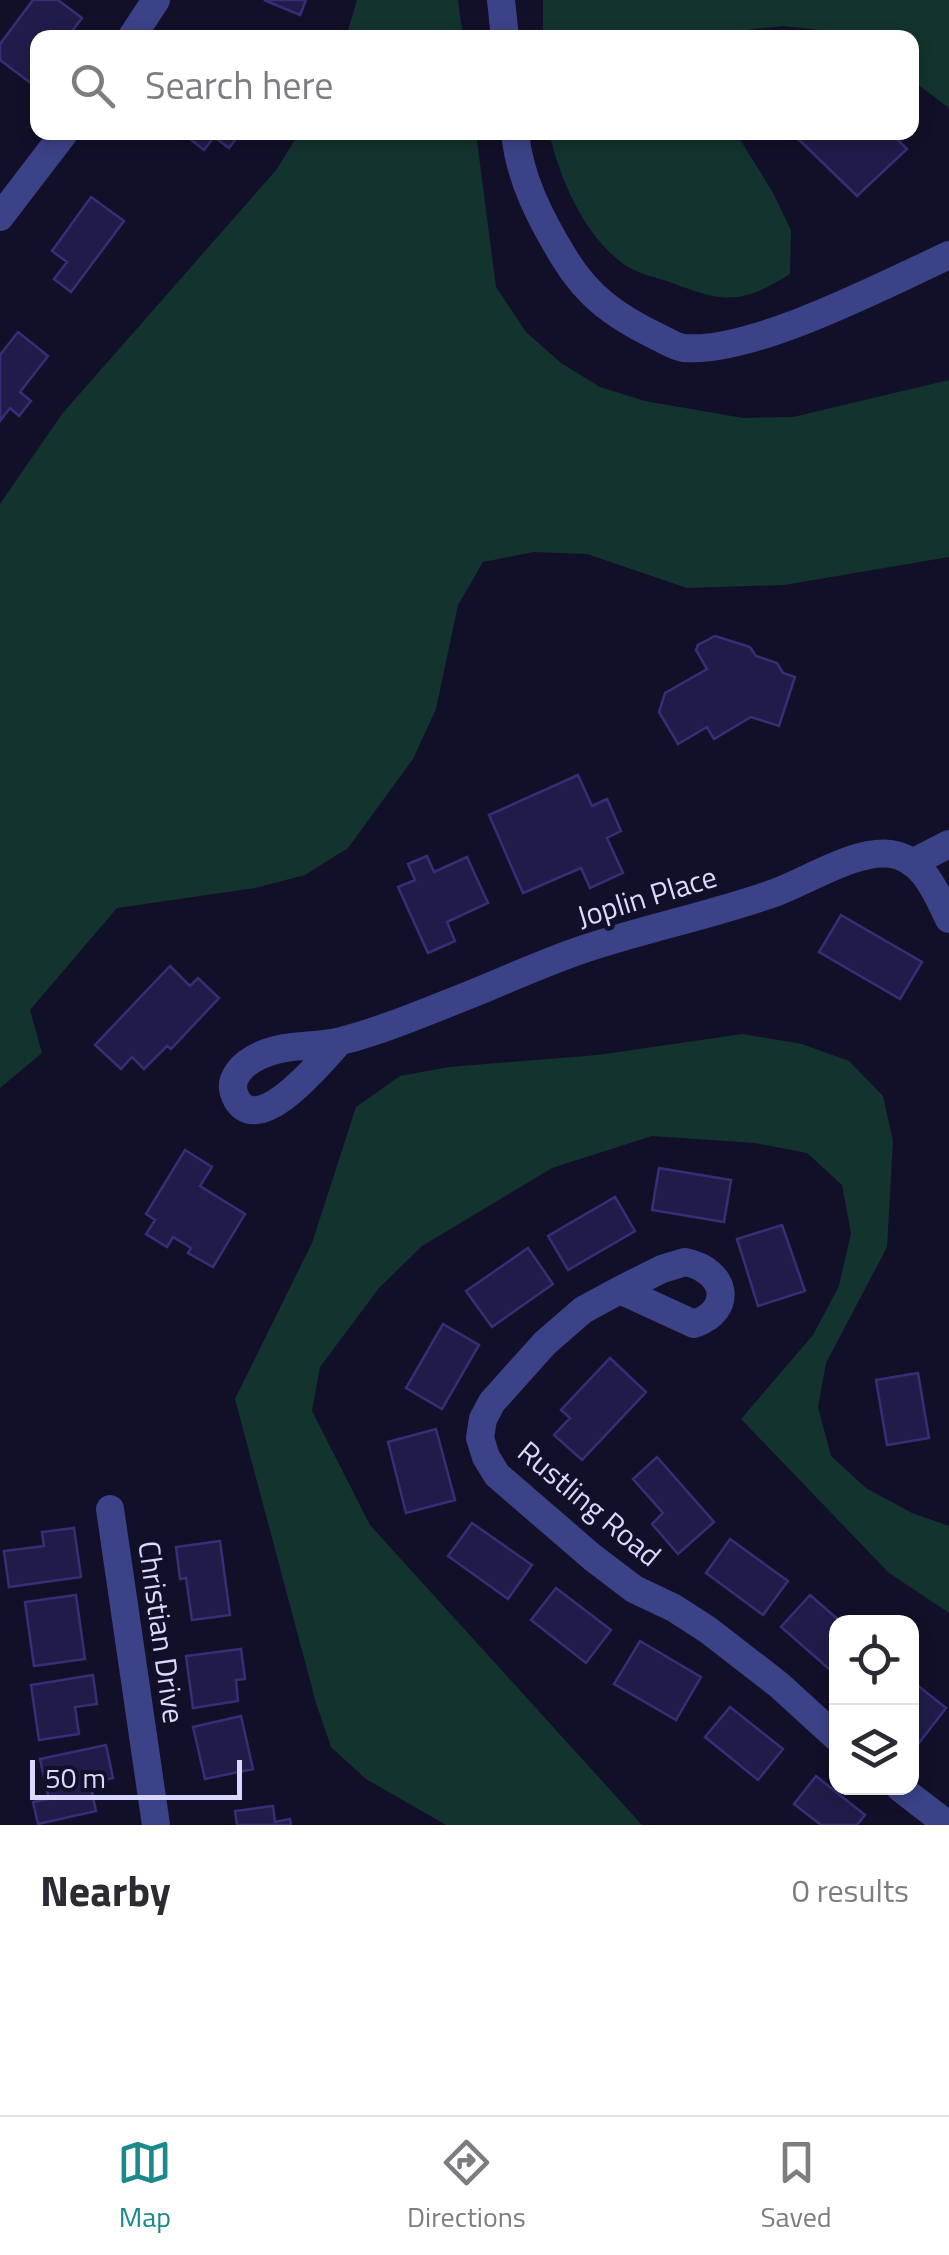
<!DOCTYPE html>
<style>
:root{--surface:#fff;--page:#f2f2f3;--text:#2b2b33;--muted:#7c7c81;--line:#e1e1e2;--accent:#1a8a8c}
body{margin:0;font-family:"Titillium Web",sans-serif;background:var(--page);color:var(--text)}
.controls{position:absolute;right:30px;bottom:30px;display:grid;overflow:hidden;border-radius:20px;box-shadow:0 5px 15px #0003}
.controls button{width:90px;height:90px;display:grid;place-items:center;padding:0;border:0;border-bottom:2px solid var(--line);background:var(--surface);color:var(--text);font:50px sans-serif}
.scale{position:absolute;left:30px;bottom:25px;width:212px;box-sizing:border-box;padding-left:10px;border:5px solid #d9d9ff;border-top:0;font-size:28px;line-height:35px;white-space:nowrap;color:#d9d9ff;-webkit-text-stroke:8px #121029;paint-order:stroke}
.list{margin:0;padding:0;list-style:none}
h2{display:flex;justify-content:space-between;align-items:center;height:130px;margin:0;padding:0 40px;font-size:42px}
h2 small{font-size:32px;font-weight:400;color:var(--muted)}
.icon{flex:none;width:55px;height:55px;fill:none;stroke:currentColor;stroke-width:2;stroke-linecap:round;stroke-linejoin:round}
.map{position:relative;flex:none;width:949px;height:1825px;overflow:hidden}
.search{position:absolute;background:var(--surface);box-shadow:0 5px 15px #0003;left:30px;right:30px;top:30px;height:110px;display:flex;align-items:center;gap:25px;box-sizing:border-box;padding:0 35px;border-radius:20px;color:var(--muted);font-size:38px}
.sheet{height:290px;background:var(--surface)}
nav{display:flex;justify-content:space-around;align-items:center;box-sizing:border-box;height:140px;border-top:2px solid var(--line);background:var(--surface);font-size:28px;color:var(--muted)}
nav a{display:grid;justify-items:center;gap:5px}
nav .on{color:var(--accent)}
.map>svg:first-child{display:block}
.green{fill:#13332e}
.building{fill:#201c4a;stroke:#342f76;stroke-width:2.5}
.lines{fill:none;stroke-linecap:round;stroke-linejoin:round}
.minor{stroke:#3c4288;stroke-width:28}
.labels{text-anchor:middle;stroke-width:9;stroke-linejoin:round;paint-order:stroke}
.street-label{font-size:30px;fill:#d9d9ff;stroke:#121029}
</style>
<div class="map">
<svg width="949" height="1825" viewBox="0 0 949 1825">
<rect width="100%" height="100%" fill="#121029"/>
<path class="green" d="M357,0H458L463,37H346Z
M543,0H949V108L912,80V38L843,37L829,31L783,26L738,31L733,37H543Z
M299,133H476L496,287L526,332L561,363L600,387L645,401L743,418L793,417L949,380V557L784,585L687,588L587,554L534,552L483,562L458,605L436,709L413,759L348,848L305,875L255,888L117,908L30,1010L42,1053L0,1088V504L62,414L277,169Z
M549,133H736L772,191L791,230L790,274C743,303 728,304 675,284C659,278 638,274 625,265C583,235 561,180 549,133Z
M742,1034L802,1044L849,1061L883,1096L893,1141L887,1247L826,1363L818,1407L831,1456L866,1488L912,1513L949,1526V1613L889,1573L741,1419L813,1335L839,1286L851,1233L842,1185L807,1153L755,1143L652,1136L552,1168L422,1246L379,1288L320,1367L312,1411L370,1525L642,1825H446L366,1779L331,1747L316,1703L235,1399L312,1243L356,1107L400,1076L449,1067L598,1055Z"/>
<path class="building" d="M33,0H58L82,18L67,38H38V77L32,84L0,60V44Z
M264,0H306L300,15Z
M181,132H241L229,148L214,137L204,150Z
M795,132H890L907,149L857,196L793,134Z
M91,197L124,221L71,292L54,279L67,262L52,251Z
M18,332L48,356L20,392L31,401L19,416L10,408L0,421V355Z
M715,636L750,647L756,656L777,663L783,673L795,677L779,726L751,717L714,739L707,727L678,744L659,712L665,693L707,669L696,650L698,645Z
M578,775L592,806L607,799L621,831L607,838L623,873L590,888L581,868L523,893L489,815Z
M427,856L434,872L467,857L488,903L447,922L455,941L428,953L398,887L415,880L408,864Z
M841,915L922,962L900,999L819,952Z
M170,966L190,986L198,978L219,998L171,1049L167,1046L144,1069L132,1057L121,1069L95,1045Z
M185,1150L212,1167L200,1186L245,1214L213,1267L188,1253L191,1248L173,1237L167,1247L146,1234L155,1220L146,1214Z
M659,1168L731,1180L724,1222L652,1210Z
M615,1197L635,1231L568,1270L548,1236Z
M782,1225L805,1291L758,1306L737,1239Z
M528,1248L553,1284L492,1327L466,1291Z
M443,1324L479,1345L442,1409L406,1388Z
M610,1358L646,1392L582,1460L554,1435L570,1418L561,1410Z
M918,1373L929,1438L887,1445L876,1380Z
M436,1429L455,1500L406,1513L388,1442Z
M657,1457L714,1522L678,1554L652,1524L663,1513L633,1479Z
M472,1523L532,1565L508,1599L448,1556Z
M74,1528L81,1577L9,1587L4,1551L44,1546L42,1532Z
M730,1539L788,1581L763,1615L706,1573Z
M220,1541L230,1615L192,1620L186,1578L180,1579L176,1547Z
M556,1588L611,1630L586,1663L531,1620Z
M76,1595L85,1659L34,1666L25,1602Z
M810,1595L841,1622H836V1675L781,1627Z
M640,1641L701,1677L676,1720L614,1684Z
M241,1649L245,1679L236,1680L238,1701L193,1708L186,1656Z
M93,1675L97,1704L75,1707L79,1734L39,1740L31,1685Z
M912,1681L946,1708L919,1743L912,1737Z
M730,1707L783,1749L758,1780L705,1737Z
M241,1716L253,1769L205,1779L193,1727Z
M106,1745L113,1778L90,1783L96,1811L38,1824L33,1802L49,1799L40,1759Z
M816,1776L865,1815L857,1825H821L794,1804Z
M273,1806L275,1822L290,1819L291,1825H237L235,1811Z"/>
<g class="lines">
<path class="minor" d="M501,0L505,38
M131,38L156,0
M515,132C519,178 541,220 565,259C588,297 617,317 656,336C665,340 675,347 684,348C752,354 884,285 949,255
M0,217L65,132
M912,863L949,844
M339,1042C325,1057 256,1144 235,1096C227,1078 244,1063 259,1056C285,1043 314,1048 341,1041C384,1030 428,1011 469,995C506,980 543,963 581,950C646,928 713,915 777,892C809,880 857,849 891,854C924,859 936,893 949,919
M685,1262C726,1270 735,1310 694,1324L620,1290L662,1269Z
M620,1290L583,1310L545,1343L492,1402L483,1419L480,1438L486,1457L497,1475L592,1557L634,1589L674,1608L708,1630L779,1685L836,1737
M110,1509L156,1825
M900,1788L948,1825"/>
</g>
<g class="labels">
<g class="street-label">
<text transform="translate(647 897) rotate(-17)" y="10">Joplin Place</text>
<text transform="translate(589 1504) rotate(40)" y="10">Rustling Road</text>
<text transform="translate(161 1632) rotate(82)" y="10">Christian Drive</text>
</g>
</g>
</svg>
<div class="controls">
<button><svg class="icon" aria-label="locate" viewBox="0 0 24 24"><circle cx="12" cy="12" r="6"/><path d="M12 2v4M12 18v4M2 12h4M18 12h4"/></svg></button>
<button><svg class="icon" aria-label="layers" viewBox="0 0 24 24"><path d="M12 4l9 5-9 5-9-5zM3 14l9 5 9-5"/></svg></button>
</div>
<div class="scale">50 m</div>
<div class="search"><svg class="icon" aria-label="search" viewBox="0 0 24 24"><circle cx="10" cy="10" r="6"/><path d="M15 15l6 6"/></svg>Search here</div>
</div>
<section class="sheet">
<h2>Nearby<small>0 results</small></h2>
<ul class="list">
</ul>
</section>
<nav>
<a class="on"><svg class="icon" aria-label="map" viewBox="0 0 24 24"><path d="M3 6l6-2 6 2 6-2v14l-6 2-6-2-6 2zM9 4v14M15 6v14"/></svg>Map</a>
<a><svg class="icon" aria-label="directions" viewBox="0 0 24 24"><path d="M12 3l9 9-9 9-9-9zM9 14v-3h6M13 9l2 2-2 2"/></svg>Directions</a>
<a><svg class="icon" aria-label="saved" viewBox="0 0 24 24"><path d="M7 4h10v16l-5-4-5 4z"/></svg>Saved</a>
</nav>
